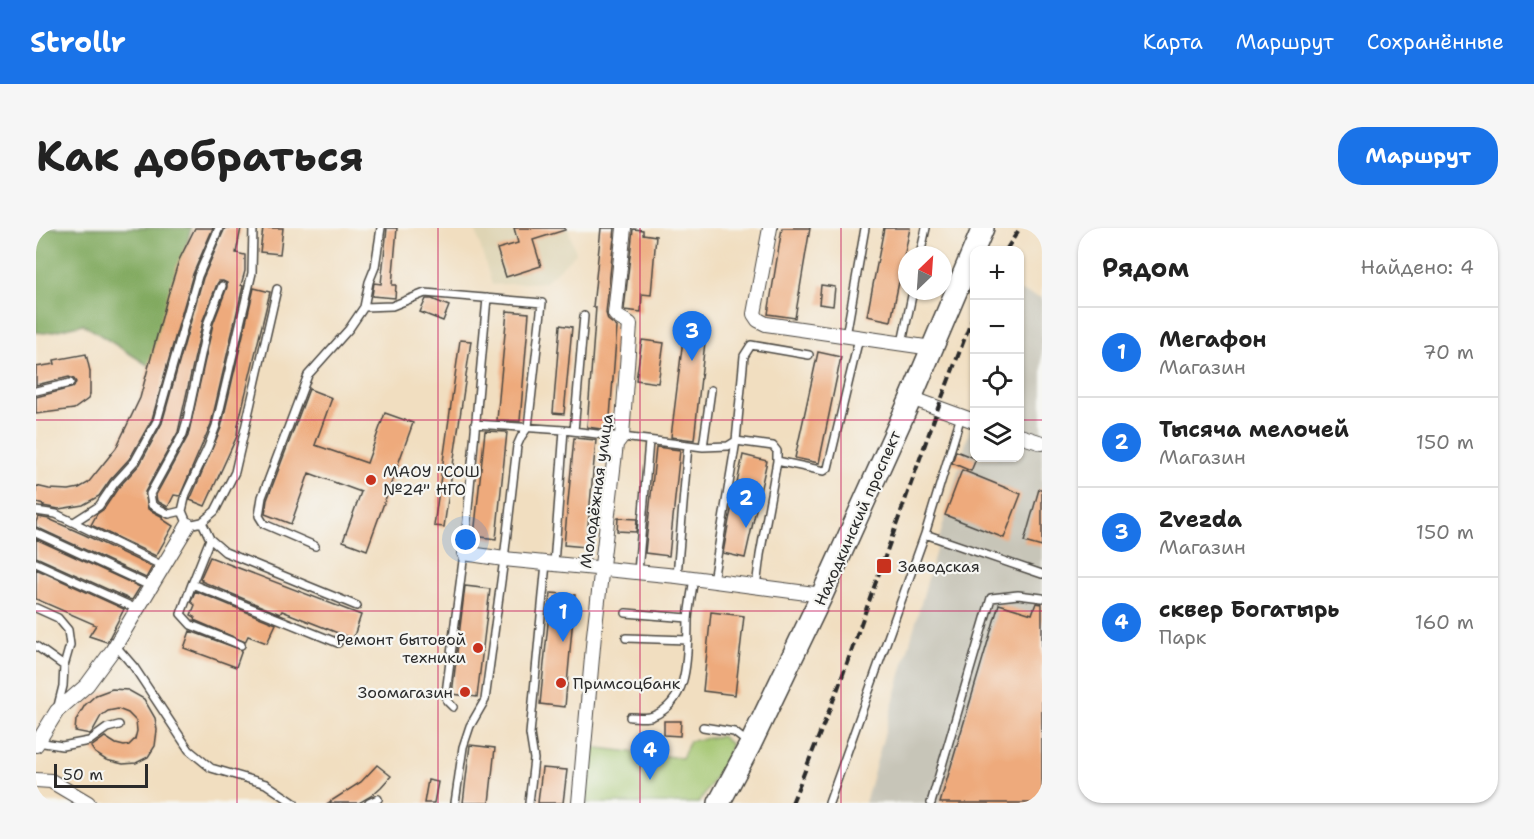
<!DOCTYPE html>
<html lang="ru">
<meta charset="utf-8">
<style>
:root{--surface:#fff;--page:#f6f6f6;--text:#222;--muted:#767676;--line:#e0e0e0;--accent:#1a73e8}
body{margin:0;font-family:"Shantell Sans",sans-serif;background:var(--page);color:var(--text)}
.controls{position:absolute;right:18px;top:18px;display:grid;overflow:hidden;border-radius:12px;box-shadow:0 2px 4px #0004}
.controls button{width:54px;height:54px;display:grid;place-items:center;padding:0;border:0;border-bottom:2px solid var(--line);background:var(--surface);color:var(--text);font:30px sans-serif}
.compass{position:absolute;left:862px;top:18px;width:54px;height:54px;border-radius:50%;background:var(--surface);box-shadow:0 2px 4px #0004;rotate:25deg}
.scale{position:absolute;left:18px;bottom:15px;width:94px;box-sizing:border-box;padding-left:6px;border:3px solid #2b2b2b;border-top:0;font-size:16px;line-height:21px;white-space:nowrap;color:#2b2b2b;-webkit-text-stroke:4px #f6f6f2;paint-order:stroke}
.you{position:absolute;left:430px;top:312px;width:21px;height:21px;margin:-15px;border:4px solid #fff;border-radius:50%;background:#1a73e8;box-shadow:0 0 0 9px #1a73e833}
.badge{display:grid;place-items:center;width:39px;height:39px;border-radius:50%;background:var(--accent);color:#fff;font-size:20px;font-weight:700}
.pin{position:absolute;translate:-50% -50px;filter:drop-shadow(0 2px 3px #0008)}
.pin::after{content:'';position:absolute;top:32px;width:21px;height:18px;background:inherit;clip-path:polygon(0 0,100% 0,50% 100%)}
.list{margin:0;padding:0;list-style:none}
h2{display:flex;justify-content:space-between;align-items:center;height:78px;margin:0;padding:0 24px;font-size:26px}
h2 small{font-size:20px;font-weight:400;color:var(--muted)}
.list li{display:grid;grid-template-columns:39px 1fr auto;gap:18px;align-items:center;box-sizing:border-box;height:90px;padding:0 24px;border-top:2px solid var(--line)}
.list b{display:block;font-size:22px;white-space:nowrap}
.list p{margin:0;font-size:20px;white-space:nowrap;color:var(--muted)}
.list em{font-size:20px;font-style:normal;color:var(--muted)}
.icon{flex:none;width:33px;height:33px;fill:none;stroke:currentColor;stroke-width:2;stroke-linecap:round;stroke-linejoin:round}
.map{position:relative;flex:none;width:1006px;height:575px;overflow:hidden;border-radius:24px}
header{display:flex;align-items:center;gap:36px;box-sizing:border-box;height:84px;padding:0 30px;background:var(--accent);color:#fff}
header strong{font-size:28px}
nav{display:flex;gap:33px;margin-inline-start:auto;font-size:21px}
.intro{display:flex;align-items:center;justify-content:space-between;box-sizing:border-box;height:144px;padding:0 36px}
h1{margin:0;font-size:42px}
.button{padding:15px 27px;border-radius:24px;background:var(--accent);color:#fff;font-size:21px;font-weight:700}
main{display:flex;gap:36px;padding:0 36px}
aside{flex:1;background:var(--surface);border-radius:24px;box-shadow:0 2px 4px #0004}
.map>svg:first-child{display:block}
.built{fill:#ded4b4}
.industrial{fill:#c7c5b8}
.green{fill:#a3c56e;stroke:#67784c;stroke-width:1.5}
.forest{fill:#82aa61;stroke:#566a46;stroke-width:1.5}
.building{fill:#eeaa7b}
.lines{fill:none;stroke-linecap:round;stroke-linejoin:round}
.service-casing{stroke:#494641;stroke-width:10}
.minor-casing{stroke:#494641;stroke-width:16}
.primary-casing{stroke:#494641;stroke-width:24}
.service{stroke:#fff;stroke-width:7}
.minor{stroke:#fff;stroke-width:14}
.primary{stroke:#fff;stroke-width:21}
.rail{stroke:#2b2b2b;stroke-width:4;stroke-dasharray:9 4.5;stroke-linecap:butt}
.grid{fill:none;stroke:#c2185b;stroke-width:1.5;stroke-opacity:0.55}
.poi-dot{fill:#c8321e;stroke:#f6f6f2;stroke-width:2}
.labels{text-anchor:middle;stroke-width:4.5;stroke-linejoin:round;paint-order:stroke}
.poi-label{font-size:16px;fill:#2b2b2b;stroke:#f6f6f2;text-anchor:start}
.street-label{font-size:16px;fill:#2b2b2b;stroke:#f6f6f2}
</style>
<header>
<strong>Strollr</strong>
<nav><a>Карта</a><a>Маршрут</a><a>Сохранённые</a></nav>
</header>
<div class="intro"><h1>Как добраться</h1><a class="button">Маршрут</a></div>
<main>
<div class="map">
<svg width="1006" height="575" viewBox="0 0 1006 575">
<rect width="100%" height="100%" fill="#f6f6f2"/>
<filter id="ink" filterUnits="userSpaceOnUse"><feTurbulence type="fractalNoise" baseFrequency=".0167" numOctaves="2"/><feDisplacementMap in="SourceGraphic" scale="12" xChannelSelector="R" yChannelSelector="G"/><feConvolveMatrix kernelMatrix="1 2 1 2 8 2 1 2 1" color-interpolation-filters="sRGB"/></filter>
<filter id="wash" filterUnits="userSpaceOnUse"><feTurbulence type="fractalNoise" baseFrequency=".008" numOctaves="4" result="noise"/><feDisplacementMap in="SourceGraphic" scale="24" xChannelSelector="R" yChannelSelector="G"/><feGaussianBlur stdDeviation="1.35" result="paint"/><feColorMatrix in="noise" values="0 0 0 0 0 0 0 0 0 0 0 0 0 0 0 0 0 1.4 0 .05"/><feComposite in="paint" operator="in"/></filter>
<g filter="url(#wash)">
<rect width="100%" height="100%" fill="#f1dec0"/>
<path class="built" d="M439,0H532L540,25L509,54L456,57Z"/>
<path class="industrial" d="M984,63L1006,70V575H829L938,186V230H984Z"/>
<path class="green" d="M685,508L695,516L693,528L663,575H550L554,519L646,530L654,513Z"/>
<path class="forest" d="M0,0H155L118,141L47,96L9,105L0,104Z"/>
<g id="blocks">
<path class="building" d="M159,0H177L157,46L116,191L94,230L74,252L63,268L47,277L23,281L7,278L8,277L0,275V258L13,261L33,262L43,260L52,255L80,220L104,170L132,67L143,32Z
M189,0H205L200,25L209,27V43L205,57L207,58L175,196L144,268L138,267L132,279L121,273L120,267L152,208L177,96L191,59V55L187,53H183L181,56L167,92L142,204L109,264L112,281L127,289L126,291L137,298L120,328L55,297L61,286L68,281L82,260L104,236L126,195L167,50Z
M227,0H247L244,26L224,24Z
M351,0H361L356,57H360L359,70L336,68L338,55L345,56Z
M478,0H529V2L497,12L505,38L470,49L461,21L482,15Z
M565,0H579L570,85L572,92L581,99L573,202L551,199L560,79H557Z
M746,0H774L759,90L732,86Z
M848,0H874L855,93L831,88Z
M597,1L607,2V6L620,8L615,67L606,66L605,84L588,82Z
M785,57L799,59L797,78L783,76Z
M218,60L234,64L202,197L201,208L169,278L154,272L185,200Z
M390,71H396L413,78L407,93L384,84Z
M471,83L493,85L484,193L461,192Z
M524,97L536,99L528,186L517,185Z
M648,103L670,105L658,212L635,209Z
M424,112L435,113L408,299L398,298Z
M606,112L628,115L622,155L600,152Z
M782,124L805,129L783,235L759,230Z
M50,126L54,143V166L52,171L38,181L0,186V169L35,160L38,159L40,154L38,151L33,149L0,157V139L19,136L18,132Z
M273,161L296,170L279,217L331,235L349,185L377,195L331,322L307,313L325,264L273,245L255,296L229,286L231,272Z
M449,203L471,204L460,311L438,308Z
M538,210L560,212L550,319L528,317Z
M620,219L644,222L633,328L609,325Z
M920,223L940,231L935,243L916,235Z
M707,227L731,233L709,330L687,325L693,292Z
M926,242L985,266L968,310L909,287Z
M1003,261H1006V319L988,314Z
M2,289L13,291L49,307L116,339L110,350L0,299V294Z
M582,290L601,291L600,304L581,303Z
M0,311L104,359L96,372L93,371L0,329Z
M174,329L325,387L317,411L246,383L244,386L165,353L166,352L164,351Z
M0,341L88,381L71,414L53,408L60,397L0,371Z
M429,358L454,361L441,469L416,466Z
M159,363L240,396L231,415L212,408L209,414L158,392L159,389L155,387L159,377L155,374Z
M515,365L539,367L529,479L504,476Z
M1000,375L1006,376V575H904L963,376L996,386Z
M675,384L708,388L699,467L667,463Z
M154,403L206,422L200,439L148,420Z
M76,461L92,462L108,471L119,490L121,502L119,518L112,529L100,535L87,536L70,532L59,525L55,519L69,509L80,516L88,518L93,517L99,511L101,503L100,493L92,485L82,481L72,483L65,488L56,504L54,506L39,503L40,492L49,477L60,467Z
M628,493H645L644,508L628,507Z
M434,517L459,520L453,575H427Z
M341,537L355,548L345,559L335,568L323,575H292L325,554Z
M506,540L531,542L527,575H502Z
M392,552L402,554L398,575H388Z"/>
</g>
</g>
<g filter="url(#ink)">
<use href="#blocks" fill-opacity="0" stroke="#494641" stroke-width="1.5"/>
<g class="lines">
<defs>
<path id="service" d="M217,0L216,45L180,198L172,219L150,266L146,283L152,297L166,294L179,283L199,244L241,61
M884,27L890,0
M328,79L356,78L389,65L506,75L492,199L485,209L481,218L468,331L449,472L434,498L427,519L419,575
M810,108L829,0
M866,115L877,63
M0,163L34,155
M925,188L889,306L1006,346
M439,196L528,202L652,217
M538,203L548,88
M667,219L692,218L700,213
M741,233L788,243L792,240L823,110
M0,283L20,286L127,338
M146,283L133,286L116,277L114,266L147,206L151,192L172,94L186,58
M38,294L63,278L78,256L99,233L121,193L162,48L183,0
M166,294L174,311L189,324L321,378
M0,305L114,358
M174,311L156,356L302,415
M279,318L228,296L223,288L226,269L272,147L313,101L328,79L333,54L339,39L345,0
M0,335L101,381
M518,336L528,202
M602,344L613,213
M641,348L652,217L667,219L675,162
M677,353L700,213
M156,356L145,386L155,397L205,417
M720,359L724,327L741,233V223L737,218L700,213L708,128L715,117L773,127
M0,380L22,390L32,402L34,417L28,438L27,458L22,478
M590,385L652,390
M590,410L652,412
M79,417L98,439L153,522L175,540L230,556L258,575
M0,418L28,438
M417,479L411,473L410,465L428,325L451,70
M594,489C601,489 611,491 617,488C655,473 651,424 652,392C653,378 656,364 658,350
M667,499L698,504L712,515
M2,514L26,518L53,513L71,500L83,497
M333,575L342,571
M493,575L498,531L494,506L510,335
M793,575L889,306
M895,575L955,370L982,367L1006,370"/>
<path id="minor" d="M734,0L718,86L722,92L730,96L896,120
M875,170L938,193
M984,208L1006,215
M428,325L468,331L641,348L786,367
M0,517L21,483L51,457L76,423L152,297
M0,552L15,553L52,575
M543,575L558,407L580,216L586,208L594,96C589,92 584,92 579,86L588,0"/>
<path id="primary" d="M683,575L714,517L786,367L875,170L947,0"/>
</defs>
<use href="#service" class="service-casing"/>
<use href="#minor" class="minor-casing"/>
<use href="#primary" class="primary-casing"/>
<use href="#service" class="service"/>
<use href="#minor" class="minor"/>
<use href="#primary" class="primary"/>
<path class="rail" d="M970,22L984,0
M756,575L801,463L902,180L938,86"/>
</g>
</g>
<path class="grid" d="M201,0V575M402,0V575M604,0V575M805,0V575M0,192H938M984,192H1006M0,383H1006"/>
<g class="poi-dot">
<circle cx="335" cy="252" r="6"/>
<rect x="840" y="330" width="16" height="16" rx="3"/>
<circle cx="442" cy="420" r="6"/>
<circle cx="525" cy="455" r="6"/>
<circle cx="429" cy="464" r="6"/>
</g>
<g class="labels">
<g class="poi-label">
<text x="347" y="249">МАОУ "СОШ<tspan x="347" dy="18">№24" НГО</tspan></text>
<text x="862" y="344">Заводская</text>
<text x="430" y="417" text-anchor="end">Ремонт бытовой<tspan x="430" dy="18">техники</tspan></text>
<text x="537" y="461">Примсоцбанк</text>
<text x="417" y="470" text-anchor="end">Зоомагазин</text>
</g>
<g class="street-label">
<text transform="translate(560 263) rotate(-82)" y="6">Молодёжная улица</text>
<text transform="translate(821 290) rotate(-66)" y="6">Находкинский проспект</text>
</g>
</g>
</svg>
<div class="controls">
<button>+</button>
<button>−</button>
<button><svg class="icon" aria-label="locate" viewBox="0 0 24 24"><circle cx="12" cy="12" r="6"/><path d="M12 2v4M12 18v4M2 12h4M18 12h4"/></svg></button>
<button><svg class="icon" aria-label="layers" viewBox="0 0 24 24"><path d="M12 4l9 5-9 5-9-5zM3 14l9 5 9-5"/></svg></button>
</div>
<svg class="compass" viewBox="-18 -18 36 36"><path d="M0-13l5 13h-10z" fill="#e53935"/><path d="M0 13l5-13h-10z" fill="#767676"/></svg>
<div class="scale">50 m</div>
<div class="you"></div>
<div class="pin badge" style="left:527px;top:414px">1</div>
<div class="pin badge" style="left:710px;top:300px">2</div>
<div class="pin badge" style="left:656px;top:133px">3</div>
<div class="pin badge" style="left:614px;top:552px">4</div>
</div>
<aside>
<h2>Рядом<small>Найдено: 4</small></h2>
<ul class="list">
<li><span class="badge">1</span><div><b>Мегафон</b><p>Магазин</p></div><em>70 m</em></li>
<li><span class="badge">2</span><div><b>Тысяча мелочей</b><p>Магазин</p></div><em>150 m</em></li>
<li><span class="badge">3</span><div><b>Zvezda</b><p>Магазин</p></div><em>150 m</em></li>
<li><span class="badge">4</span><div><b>сквер Богатырь</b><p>Парк</p></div><em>160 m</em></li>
</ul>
</aside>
</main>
